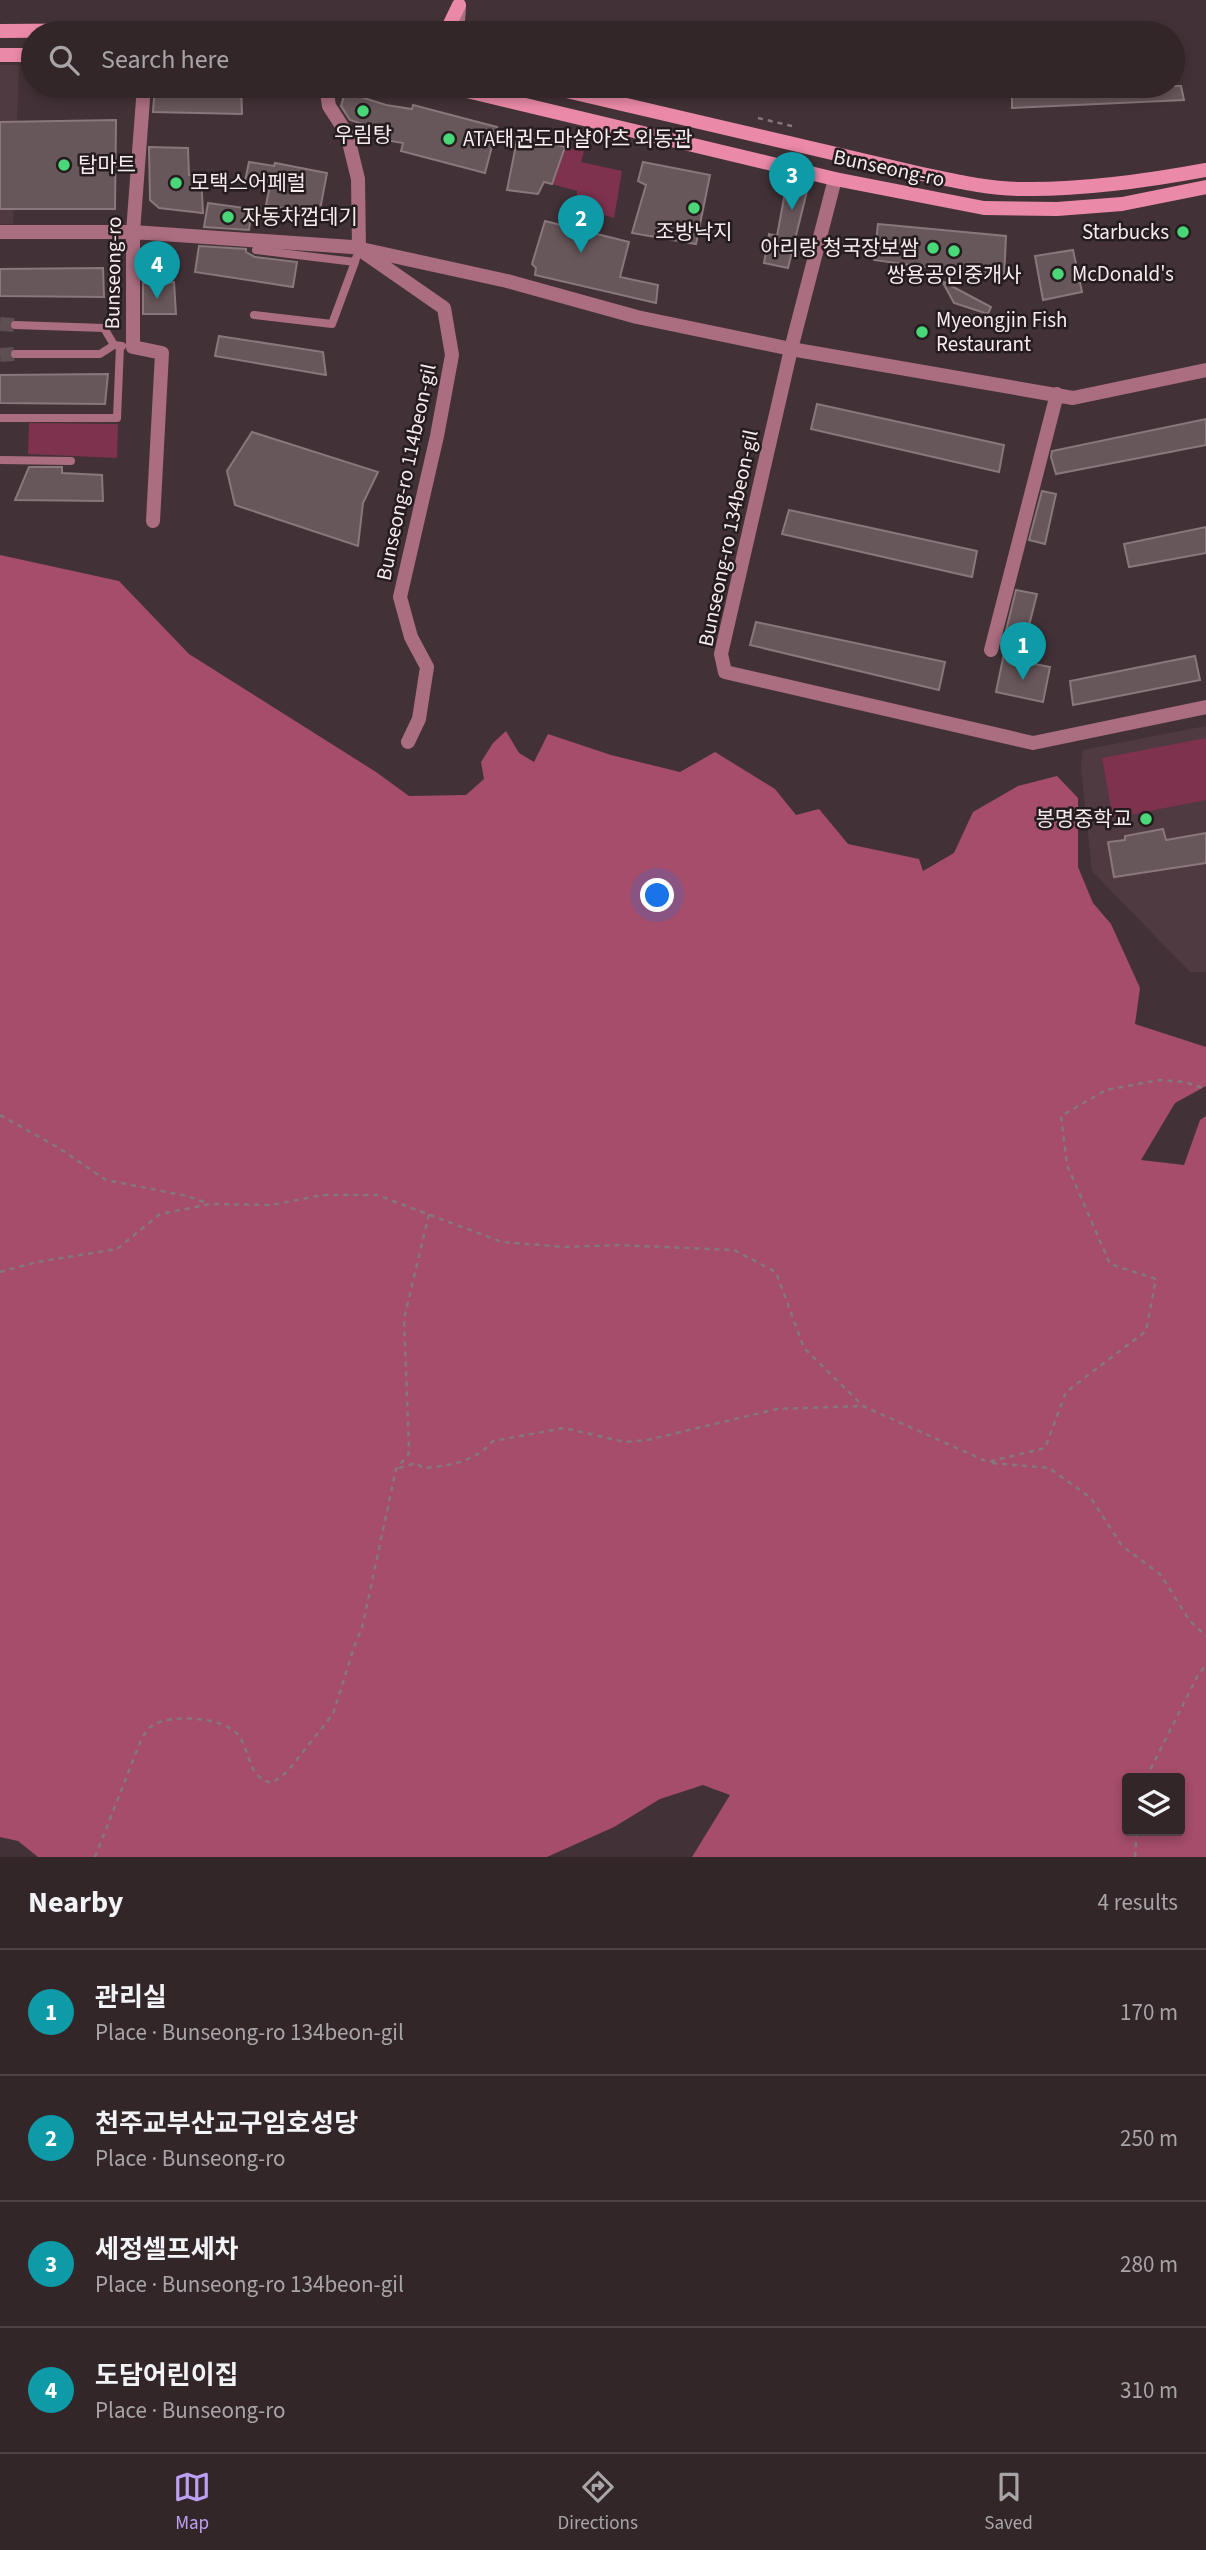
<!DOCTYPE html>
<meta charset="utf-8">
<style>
:root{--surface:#322629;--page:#3d3235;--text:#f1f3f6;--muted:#a8a5a8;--line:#4d4346;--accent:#bca0f2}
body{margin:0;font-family:"Source Sans 3","Noto Sans KR",sans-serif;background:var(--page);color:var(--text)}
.controls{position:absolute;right:21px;bottom:21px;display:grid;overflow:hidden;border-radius:7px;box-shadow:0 4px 10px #0003}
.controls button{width:63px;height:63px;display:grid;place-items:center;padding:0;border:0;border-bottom:2px solid var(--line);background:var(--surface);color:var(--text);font:35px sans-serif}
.you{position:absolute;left:658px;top:896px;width:24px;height:24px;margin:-18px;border:5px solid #fff;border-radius:50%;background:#1a73e8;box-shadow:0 0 0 10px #1a73e833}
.badge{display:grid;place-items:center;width:46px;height:46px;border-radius:50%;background:var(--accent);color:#fff;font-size:23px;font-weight:700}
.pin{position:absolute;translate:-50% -58px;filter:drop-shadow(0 2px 4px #0008)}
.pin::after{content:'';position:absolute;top:37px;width:24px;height:21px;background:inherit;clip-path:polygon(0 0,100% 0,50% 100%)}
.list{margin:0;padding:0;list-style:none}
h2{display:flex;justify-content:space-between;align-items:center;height:91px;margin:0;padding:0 28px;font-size:30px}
h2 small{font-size:23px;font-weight:400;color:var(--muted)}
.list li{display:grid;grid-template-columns:46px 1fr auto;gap:21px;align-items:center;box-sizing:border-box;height:126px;padding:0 28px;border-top:2px solid var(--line)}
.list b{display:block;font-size:26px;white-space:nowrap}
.list p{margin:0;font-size:23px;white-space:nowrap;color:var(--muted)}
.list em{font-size:23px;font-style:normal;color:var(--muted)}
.icon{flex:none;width:38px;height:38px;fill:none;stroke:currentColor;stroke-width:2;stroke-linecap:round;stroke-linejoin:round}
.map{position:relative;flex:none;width:1206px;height:1857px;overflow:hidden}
.search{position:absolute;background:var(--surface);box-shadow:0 4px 10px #0003;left:21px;right:21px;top:21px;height:77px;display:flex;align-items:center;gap:18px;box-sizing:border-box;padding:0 24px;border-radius:38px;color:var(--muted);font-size:26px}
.sheet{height:595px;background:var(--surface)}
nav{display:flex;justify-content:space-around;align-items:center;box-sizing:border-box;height:98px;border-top:2px solid var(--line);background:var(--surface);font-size:19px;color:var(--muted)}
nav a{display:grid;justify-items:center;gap:4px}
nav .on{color:var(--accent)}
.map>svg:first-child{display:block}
.built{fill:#503a41}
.green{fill:#7e324d}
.forest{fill:#a54d6a;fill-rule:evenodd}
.building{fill:#67565a;stroke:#89777b;stroke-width:2}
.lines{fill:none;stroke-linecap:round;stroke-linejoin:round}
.minor-tunnel{stroke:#5d4e52;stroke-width:14;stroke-dasharray:14 7;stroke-linecap:butt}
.path{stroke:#85787b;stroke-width:2.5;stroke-dasharray:5 5;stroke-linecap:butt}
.service{stroke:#ab6e80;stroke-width:8}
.minor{stroke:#ab6e80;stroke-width:14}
.tertiary{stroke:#ab6e80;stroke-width:14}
.secondary{stroke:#eb8aa8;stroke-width:14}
.poi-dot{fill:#49d778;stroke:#241c1e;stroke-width:2.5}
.labels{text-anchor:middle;stroke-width:5;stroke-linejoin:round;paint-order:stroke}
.poi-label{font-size:21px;fill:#f6ecee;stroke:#241c1e;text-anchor:start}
.street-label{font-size:21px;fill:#f6ecee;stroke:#241c1e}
</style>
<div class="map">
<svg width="1206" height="1857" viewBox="0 0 1206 1857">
<rect width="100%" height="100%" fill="#423237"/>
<path class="built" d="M0,65H19L13,224H0Z
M1206,726V972H1190L1092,871L1081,767L1083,750Z"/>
<path class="green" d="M565,147L584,151L581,162L622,171L614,218L576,207L577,191L552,184Z
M29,423L118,424L117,458L28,454Z
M1206,738V800L1113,818L1102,758Z"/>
<path class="forest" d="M0,555L119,581L189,654L376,772L409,796L466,795L484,779L481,762L493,743L506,731L519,753L534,762L548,734L611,755L680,772L715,752L775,789L796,815L819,809L848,844L919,859L923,871L954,853L973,812L1018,786L1057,776L1078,798V867L1093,903L1111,924L1140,988L1135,1024L1206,1047V1086L1175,1103L1141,1160L1184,1165L1200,1120L1206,1116V1857H692L730,1795L703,1785L660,1799L614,1827L547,1857H38L18,1841L0,1837ZM1127,1778H1180V1831H1127Z"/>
<path class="building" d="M155,86H241L242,114L153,112Z
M1012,86H1181L1184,100L1012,108Z
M345,92L386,105L412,109L413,105L497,127L485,173L401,151L403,143L385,140L387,132L350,120L341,106Z
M116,120L115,209H0V122Z
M518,135L565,147L552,184L544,182L538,194L507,190Z
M149,147L188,148L189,175H201L203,213L159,208L150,200Z
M249,162L274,166L275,163L327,173L319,215L266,205L270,185L245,181Z
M643,162L710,175L696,244L632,233L646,185L638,181Z
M786,187L807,191L788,268L764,263L769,234L777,236Z
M208,203L252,209L249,230L204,227Z
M545,221L629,242L620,277L658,285L656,303L535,275L536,268L532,264Z
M878,224L1006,236L1004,278L874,260Z
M199,246L246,249V252L255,257L297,262L293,287L195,272Z
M1073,250L1082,292L1043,300L1035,256Z
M103,268L104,297L0,296V269Z
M942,281L991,307L988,314L954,303Z
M174,282L176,314H143V283Z
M219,336L323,352L326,375L215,356Z
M108,374L105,404L0,403V375Z
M817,404L1004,445L999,472L811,429Z
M1206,419V445L1056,474L1051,457L1052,451Z
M252,432L378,472L363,503L358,546L235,505L227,471Z
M29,467H62V473L102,475L103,501L15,500Z
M1042,491L1056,494L1045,544L1029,540Z
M789,510L977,551L972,577L782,534Z
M1206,527V553L1129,567L1124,544Z
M1016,590L1037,594L1020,661L1050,667L1043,702L996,692L1006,644L1003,643Z
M756,622L945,662L939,690L750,645Z
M1195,656L1200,680L1073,705L1070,681Z
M1163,829L1166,840L1206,833V863L1114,877L1108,842L1125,840V836Z"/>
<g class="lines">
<path class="minor-tunnel" d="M0,324L15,325
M0,355L15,354"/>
<path class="path" d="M503,23L505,33
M758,118L796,127
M0,1115L59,1148L106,1180L187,1196L207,1203
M0,1272L37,1262L117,1249L160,1214L211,1204L272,1205L322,1195H377L502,1242L565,1247L618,1245L734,1250L776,1272L804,1348L863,1406L988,1462L1045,1448L1066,1392L1146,1331L1156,1279L1110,1264L1067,1165L1061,1116L1106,1090L1159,1080L1185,1082L1206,1089
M992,1463L1049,1468L1091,1498L1122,1546L1161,1575L1189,1620L1206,1636
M399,1468L416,1463L423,1468C449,1466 475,1462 493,1441L564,1428L625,1442L647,1440L777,1409L861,1406
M1146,1778L1198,1675L1206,1665
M95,1857L141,1740C145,1733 148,1727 155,1724C175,1714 225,1717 239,1736C251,1753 247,1777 272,1783L287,1772L333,1714L355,1644L362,1628L396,1469L408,1455L409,1449L404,1319L429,1214
M1135,1857L1137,1831"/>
<path class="service" d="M256,250L355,262L356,258
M254,315L332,324L355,262
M15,325L104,328L114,345
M15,354H100L114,345L122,346
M0,418H117L120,346
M0,460L71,461"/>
<path class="minor" d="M144,86L133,232V347L162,353L153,521
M326,86L329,106L347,134L358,179L359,249L444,308L452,355L437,436L400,597L411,637L427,667L419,719L408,742
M835,179L791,349L721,654L725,672L1033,743L1206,707
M0,232H133L352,247L507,281L637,317L791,349L1073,398L1206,370
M991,650L1057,394"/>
<path class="tertiary" d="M457,33L459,8"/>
<path class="secondary" d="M0,31L262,29L317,33
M439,33L448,28L459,5
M0,55H33
M446,86L835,179L984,208L1057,209L1122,204L1206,187
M545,86L922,174C955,181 989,189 1023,189C1084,190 1147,181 1206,170"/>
</g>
<g class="poi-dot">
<circle cx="363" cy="111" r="7"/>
<circle cx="449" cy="139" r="7"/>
<circle cx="64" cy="165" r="7"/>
<circle cx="176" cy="183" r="7"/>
<circle cx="694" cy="208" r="7"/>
<circle cx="228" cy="217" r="7"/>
<circle cx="1183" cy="232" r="7"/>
<circle cx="933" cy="248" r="7"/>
<circle cx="954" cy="251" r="7"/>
<circle cx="1058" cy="274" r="7"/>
<circle cx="922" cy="332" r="7"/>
<circle cx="1146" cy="819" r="7"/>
</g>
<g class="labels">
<g class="poi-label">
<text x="363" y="142" text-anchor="middle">우림탕</text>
<text x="463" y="146">ATA태권도마샬아츠 외동관</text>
<text x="78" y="172">탑마트</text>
<text x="190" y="190">모택스어페럴</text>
<text x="242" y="224">자동차껍데기</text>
<text x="694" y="239" text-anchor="middle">조방낙지</text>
<text x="1169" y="239" text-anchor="end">Starbucks</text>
<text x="919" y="255" text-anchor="end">아리랑 청국장보쌈</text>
<text x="1072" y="281">McDonald's</text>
<text x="954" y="282" text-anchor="middle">쌍용공인중개사</text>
<text x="936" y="327">Myeongjin Fish<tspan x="936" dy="24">Restaurant</tspan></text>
<text x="1132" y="826" text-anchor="end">봉명중학교</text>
</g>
<g class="street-label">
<text transform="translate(889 168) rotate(12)" y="7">Bunseong-ro</text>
<text transform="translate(113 273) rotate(-89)" y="7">Bunseong-ro</text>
<text transform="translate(406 472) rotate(-78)" y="7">Bunseong-ro 114beon-gil</text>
<text transform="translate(728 538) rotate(-78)" y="7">Bunseong-ro 134beon-gil</text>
</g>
</g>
</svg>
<div class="controls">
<button><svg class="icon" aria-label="layers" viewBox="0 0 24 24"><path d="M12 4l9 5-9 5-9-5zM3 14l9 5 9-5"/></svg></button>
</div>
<div class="you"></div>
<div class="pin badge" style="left:1023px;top:680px;background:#0f9aa8">1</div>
<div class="pin badge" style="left:581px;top:253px;background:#0f9aa8">2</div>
<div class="pin badge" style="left:792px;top:210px;background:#0f9aa8">3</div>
<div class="pin badge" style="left:157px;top:299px;background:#0f9aa8">4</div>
<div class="search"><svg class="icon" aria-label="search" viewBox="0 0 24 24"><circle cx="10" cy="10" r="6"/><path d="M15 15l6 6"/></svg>Search here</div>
</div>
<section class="sheet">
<h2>Nearby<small>4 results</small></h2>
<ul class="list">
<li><span class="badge" style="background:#0f9aa8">1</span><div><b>관리실</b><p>Place · Bunseong-ro 134beon-gil</p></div><em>170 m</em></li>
<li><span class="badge" style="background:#0f9aa8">2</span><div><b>천주교부산교구임호성당</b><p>Place · Bunseong-ro</p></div><em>250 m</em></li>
<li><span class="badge" style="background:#0f9aa8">3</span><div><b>세정셀프세차</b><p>Place · Bunseong-ro 134beon-gil</p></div><em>280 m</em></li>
<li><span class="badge" style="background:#0f9aa8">4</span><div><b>도담어린이집</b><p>Place · Bunseong-ro</p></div><em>310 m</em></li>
</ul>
</section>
<nav>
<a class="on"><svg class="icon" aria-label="map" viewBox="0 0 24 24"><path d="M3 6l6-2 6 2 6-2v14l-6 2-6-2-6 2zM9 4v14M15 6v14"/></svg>Map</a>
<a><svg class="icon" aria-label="directions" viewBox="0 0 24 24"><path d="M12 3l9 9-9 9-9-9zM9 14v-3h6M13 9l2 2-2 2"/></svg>Directions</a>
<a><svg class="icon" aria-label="saved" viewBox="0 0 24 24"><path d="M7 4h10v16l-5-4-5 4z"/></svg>Saved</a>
</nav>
